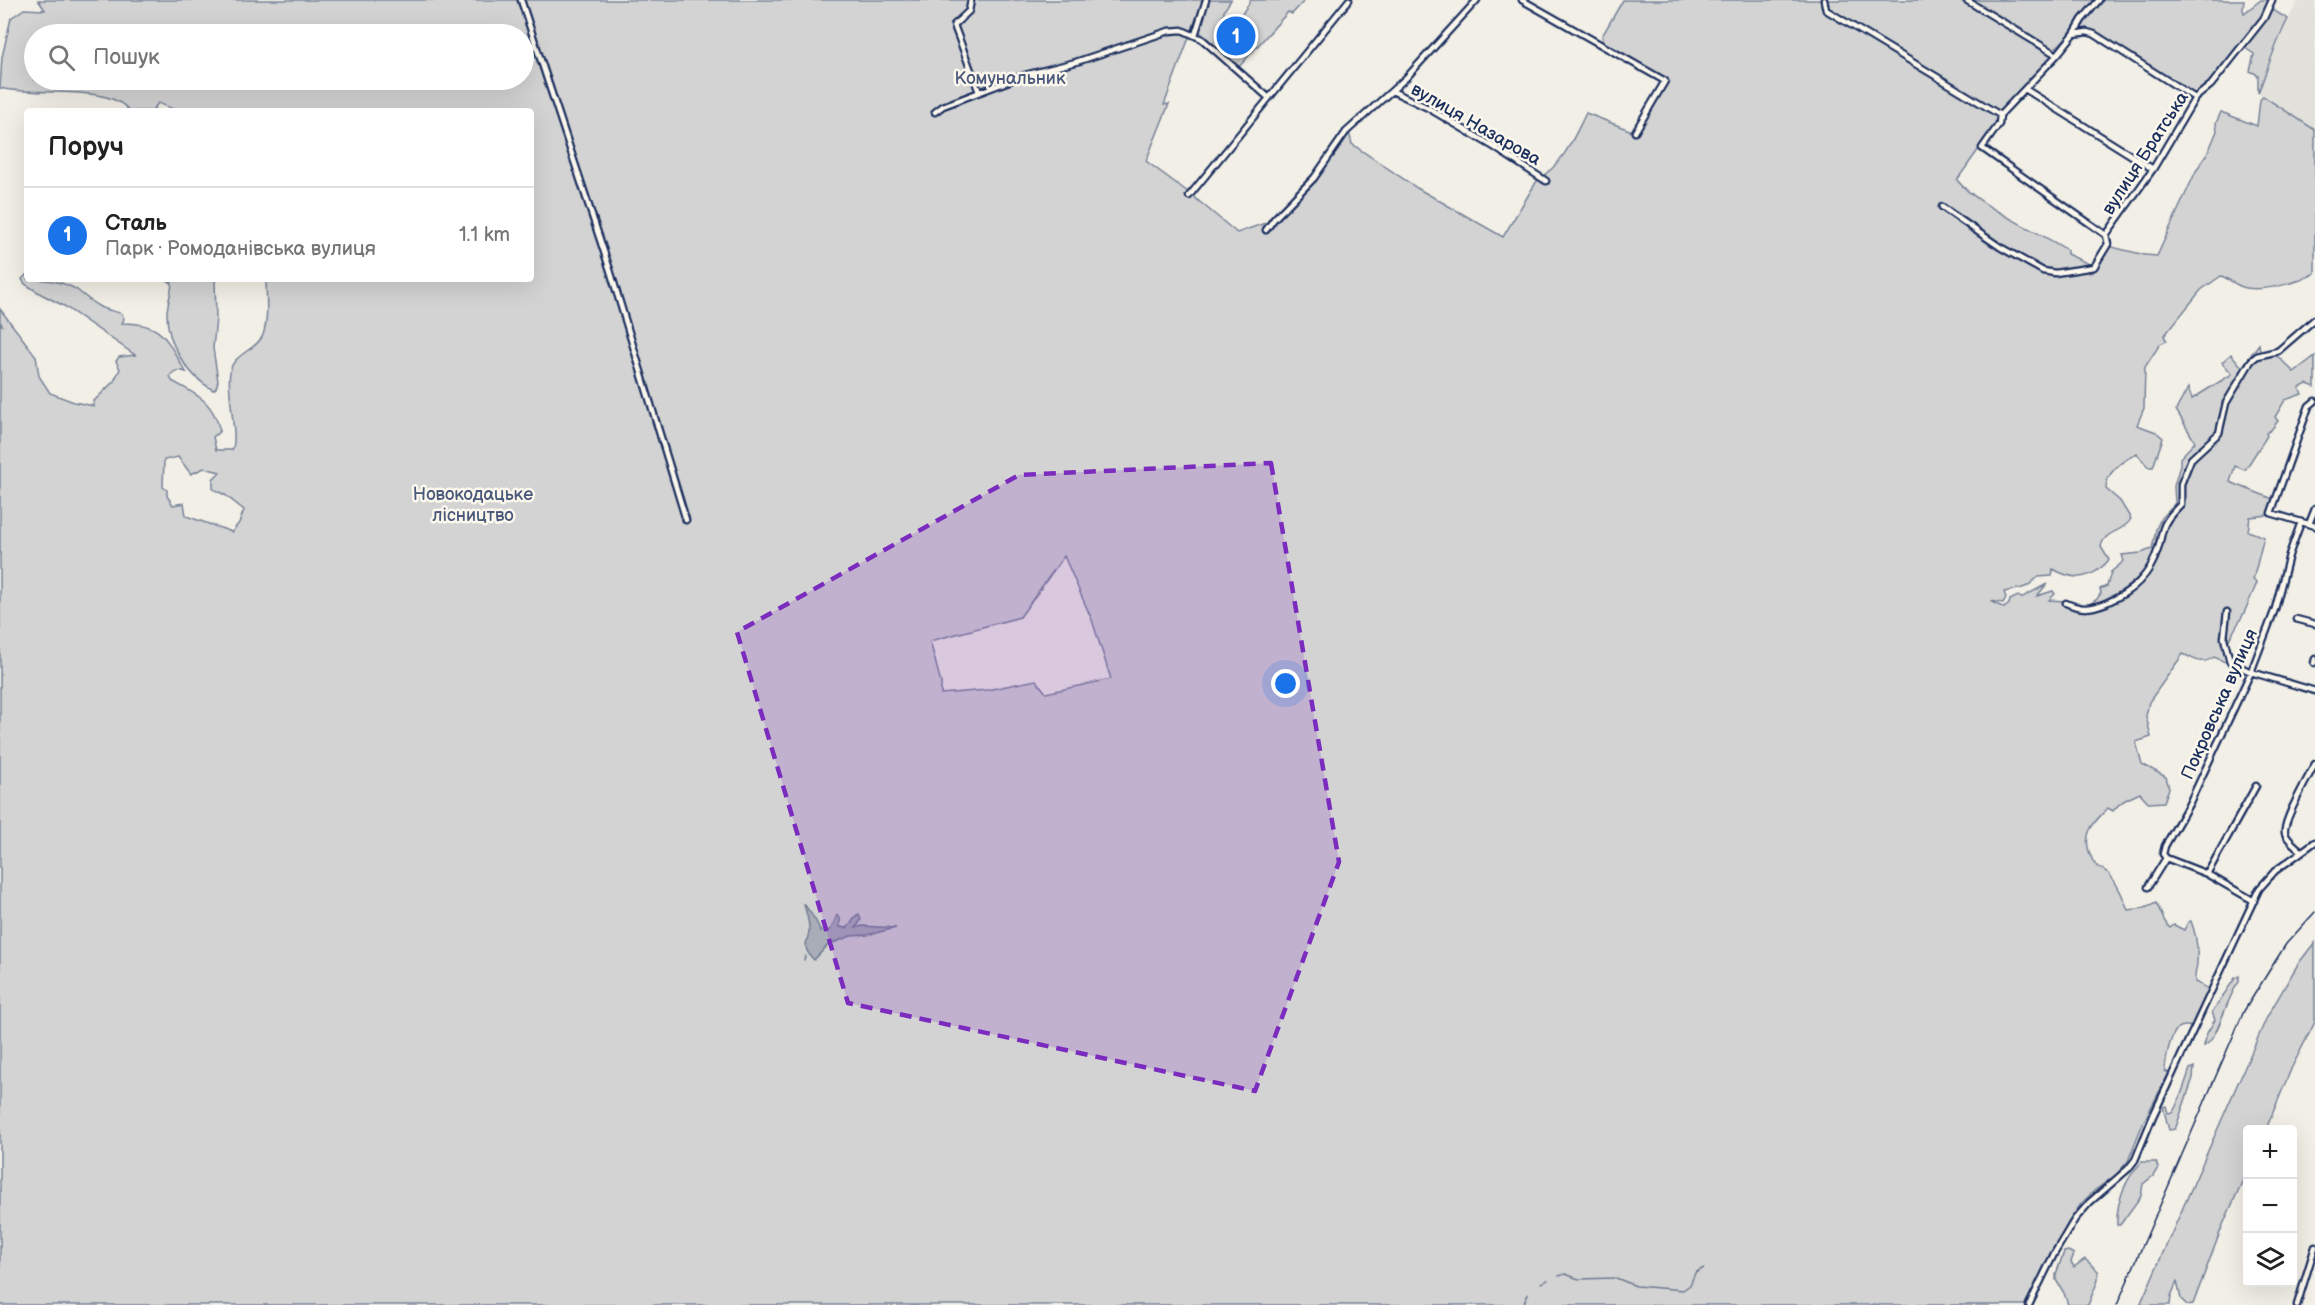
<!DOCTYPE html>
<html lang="uk">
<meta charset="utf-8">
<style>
:root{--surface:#fff;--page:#f6f6f6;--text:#222;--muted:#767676;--line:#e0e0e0;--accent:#1a73e8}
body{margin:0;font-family:"Balsamiq Sans",sans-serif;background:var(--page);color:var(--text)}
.controls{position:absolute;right:18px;bottom:18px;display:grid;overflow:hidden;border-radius:6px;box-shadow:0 6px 24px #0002}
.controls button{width:54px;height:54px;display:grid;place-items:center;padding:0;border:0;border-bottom:2px solid var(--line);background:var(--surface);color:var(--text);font:30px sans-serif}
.you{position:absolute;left:1286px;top:684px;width:21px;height:21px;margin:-15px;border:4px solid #fff;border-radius:50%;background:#1a73e8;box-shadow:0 0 0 9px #1a73e833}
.badge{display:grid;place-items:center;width:39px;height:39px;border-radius:50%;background:var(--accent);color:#fff;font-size:20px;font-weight:700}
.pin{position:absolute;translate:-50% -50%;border:3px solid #fff;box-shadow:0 2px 6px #0006}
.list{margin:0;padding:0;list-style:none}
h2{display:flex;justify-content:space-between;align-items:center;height:78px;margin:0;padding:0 24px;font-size:26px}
h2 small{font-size:20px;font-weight:400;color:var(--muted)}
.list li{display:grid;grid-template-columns:39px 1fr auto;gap:18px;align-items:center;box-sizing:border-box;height:96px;padding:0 24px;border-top:2px solid var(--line)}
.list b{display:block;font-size:22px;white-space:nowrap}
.list p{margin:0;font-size:20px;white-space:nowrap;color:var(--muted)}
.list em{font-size:20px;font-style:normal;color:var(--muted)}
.icon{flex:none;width:33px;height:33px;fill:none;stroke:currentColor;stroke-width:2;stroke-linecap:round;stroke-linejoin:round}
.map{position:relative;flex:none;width:2315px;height:1305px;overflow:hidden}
.search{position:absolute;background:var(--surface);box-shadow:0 6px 24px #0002;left:24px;top:24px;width:510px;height:66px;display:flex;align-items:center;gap:15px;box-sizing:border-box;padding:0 21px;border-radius:33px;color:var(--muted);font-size:22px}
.panel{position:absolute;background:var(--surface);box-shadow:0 6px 24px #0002;left:24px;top:108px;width:510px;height:174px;border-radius:6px}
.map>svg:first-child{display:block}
.built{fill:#e2e1dc}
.green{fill:#d2d3d2;stroke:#768198;stroke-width:1.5;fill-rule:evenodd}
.water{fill:#a9adb7;stroke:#707b93;stroke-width:1.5}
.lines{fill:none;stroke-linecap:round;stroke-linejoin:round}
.stream{stroke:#707b93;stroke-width:1.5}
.minor-casing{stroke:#1b2f5e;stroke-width:9}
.minor{stroke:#fbf7ec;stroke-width:4.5}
.rail{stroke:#1b2f5e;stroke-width:1.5}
.marked{fill:#7b2cbf;fill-opacity:0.2;stroke:#7b2cbf;stroke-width:4.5;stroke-dasharray:12 8;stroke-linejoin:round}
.labels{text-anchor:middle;stroke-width:5;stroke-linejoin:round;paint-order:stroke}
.park-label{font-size:18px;fill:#49587b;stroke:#fbf7ec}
.street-label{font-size:18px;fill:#1b2f5e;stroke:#fbf7ec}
</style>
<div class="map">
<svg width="2315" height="1305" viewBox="0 0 2315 1305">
<rect width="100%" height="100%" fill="#f2efe6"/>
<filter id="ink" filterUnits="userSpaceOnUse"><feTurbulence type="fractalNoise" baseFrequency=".0167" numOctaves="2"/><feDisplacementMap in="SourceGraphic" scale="12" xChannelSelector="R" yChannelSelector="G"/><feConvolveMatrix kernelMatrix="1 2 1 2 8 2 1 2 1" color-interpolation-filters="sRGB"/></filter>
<g filter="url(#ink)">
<path class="built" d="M2299,0H2315V130L2258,93L2275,52L2279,36Z"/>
<path class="green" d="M38,0H1203L1164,105L1169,104L1146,161L1188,192L1237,233L1268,222L1313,177L1343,133L1349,132L1352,144L1417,188L1503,237L1538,179C1563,165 1574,137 1586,113L1632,131L1661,85V82L1605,49L1602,36L1623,0H1962L2036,43L2052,56L2003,109L1998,111L1840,17V22L1843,21L1998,116V122L1957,180C1977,206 2037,230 2067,250V254L2091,265L2089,273L2093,272L2108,246L2145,255L2157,256L2196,171L2209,150L2217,131L2216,123L2221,112L2257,126L2260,100L2263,96L2315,130V273C2299,283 2265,291 2246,288C2237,287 2230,279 2221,276L2201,290L2164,336L2167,341L2160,344L2145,367L2144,408L2137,425L2156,432L2163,438L2153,467H2148L2137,454C2124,459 2105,473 2106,489L2120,501L2131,519C2123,533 2104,530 2101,547L2109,560C2092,579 2076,582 2053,569L2052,576L2038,577C2023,592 2021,587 2004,592L2006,598L2003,603L1991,601L2004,608L2009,604L2010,600L2018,596L2021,598L2047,584L2037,596L2053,591L2055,594L2049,600L2066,601L2085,607L2097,599L2101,593L2100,589L2107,586L2111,572L2124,561L2122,555L2141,553L2152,549L2156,529L2161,518L2175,503L2174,486L2180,465V458L2195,442L2176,410L2188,388L2192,399L2232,374L2222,362L2231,354L2242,367L2259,344L2261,357L2277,356L2294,372L2315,356V387L2307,384L2299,388L2302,394L2285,400L2275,417L2278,421L2271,430L2266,433L2267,436L2245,470L2235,466L2230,482L2273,499L2269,515L2250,517L2248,531L2264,537L2253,580L2257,583L2244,613L2226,645L2230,664L2214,657C2201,666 2195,659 2183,654L2149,702L2146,716L2151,737L2136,742L2142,764L2166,777L2169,788L2164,802L2149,803L2140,793C2128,799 2121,800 2113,811L2108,808C2091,825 2080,836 2093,861C2096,867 2103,869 2108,873C2118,884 2123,897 2128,910L2145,908L2156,903C2161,911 2163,922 2170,928L2174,925L2184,930L2188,922L2191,921C2196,934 2198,949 2197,962C2197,969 2194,975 2195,982L2209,989L2193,1027C2189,1026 2183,1025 2178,1028C2170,1035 2165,1061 2165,1071L2169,1073L2143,1123L2128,1161L2115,1176L2095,1190L2081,1204L2068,1223L2025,1305H0V324L2,325L0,321V309L36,356L39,376L50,393L74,402L94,406L93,402L114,381L120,369L116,361L119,357L135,355L64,306L41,294L25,284L22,279L27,274V279C43,279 63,281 77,290C85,296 91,302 100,307C106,310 115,311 122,314L124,319L122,323C166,323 166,341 186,372C179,370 175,369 170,376L172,381C197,395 213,400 220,431L213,437L216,450H232C239,437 226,393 230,372C232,354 257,350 263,335C269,317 266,297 266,279H531V111H178L158,103L152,111H129C110,83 32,97 0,88L2,57L11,18L24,9L45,10ZM34,34H524V80H34ZM178,457L191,474L204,468L220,472L213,479V489L225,495L244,510L239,523L232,532L186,516L184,503L173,505L167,496V490L163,487L164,460ZM1064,556L1092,620L1111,679L1046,693L1036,680L987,690L941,694V683L930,641L1020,617Z
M1209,0H1231L1225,9L1220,23L1228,27L1242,14L1251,0H1305L1292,14L1288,12L1238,68L1199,31Z
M1971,0H2095C2087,10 2062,47 2052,50Z
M2101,0H2244L2243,10L2244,13L2261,0H2274L2271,9L2288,19C2276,42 2268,68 2258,93V75L2250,71L2254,54L2245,48L2213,86L2207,85L2195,95L2095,33L2088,30L2077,31Z
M165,279H215L216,319L213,348L218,381L216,388L213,390C187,375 166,343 167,312C168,302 171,293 172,283Z
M2315,942V1022L2292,1067L2266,1129L2248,1130L2247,1171L2222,1227L2193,1304L2187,1305L2181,1299L2177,1282L2171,1296L2170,1305H2140L2267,1017L2298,964Z
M2239,976V982C2226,997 2219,1039 2204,1046L2207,1033L2215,1020L2212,1012L2235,978Z
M2194,1067L2193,1078L2176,1127L2175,1129L2169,1130L2163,1107L2166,1106L2168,1113L2173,1112C2181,1098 2185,1083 2190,1069Z
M2142,1162H2156L2158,1168L2153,1176L2143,1184L2141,1196L2120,1225H2117C2116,1203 2125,1178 2142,1162Z
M2068,1251L2074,1254L2071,1262L2074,1267L2085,1259L2098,1271V1280L2088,1305H2068L2064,1293L2056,1280V1274L2064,1252Z"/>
<path class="water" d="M804,903C809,913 818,920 820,931L826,932L831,929L837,915L840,918V927L847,928C853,924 852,917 859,914L861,920L856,928L862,926L896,928L867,935L851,936L828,945L814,960C799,945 810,941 809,928C809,919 805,911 804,903Z"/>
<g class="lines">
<path class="stream" d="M804,960L805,956
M1559,1276L1565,1274L1579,1279L1614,1278
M1616,1278L1636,1286L1683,1290L1690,1285L1695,1273L1704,1268
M1541,1283L1548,1280
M1523,1305L1528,1294"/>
<defs>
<path id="minor" d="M521,0L610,270L686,520
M971,0L969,11L954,25L979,92
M1522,0L1665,81L1635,132
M1824,0L1826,10L2000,115L1999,124L1982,148L2106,235
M1966,0L2057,55L2074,34L2087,32L2094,34L2195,98
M2074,34L2082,20L2099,0
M1195,35L1206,0
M2025,89L2153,169
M1392,91L1428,108L1494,147L1546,181
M935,112L943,106L1025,75L1076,62L1169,31L1182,30L1202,39L1269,98
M2000,115L2057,55
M1189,196L1349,0
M1942,207L2000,247L2043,271L2055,273L2094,267L2108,244L2106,235L2153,169L2195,98L2211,85L2264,18L2272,0
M1266,230L1274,219L1314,178L1346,132L1406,78L1477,0
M2315,401L2309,406L2271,513L2315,526
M2309,524L2315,509
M2066,603C2081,610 2091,609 2106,603C2132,592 2150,576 2158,549C2161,540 2161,530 2166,522C2170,515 2175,510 2181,504V484L2191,459L2219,433L2226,403L2251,361L2257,356L2278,351L2315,319
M2227,612L2224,638L2230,662L2251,672L2315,691
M2296,619L2315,624
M2314,663L2315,659
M2301,851C2296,846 2287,840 2285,833C2282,822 2309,776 2315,764
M2166,858L2207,874L2254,901
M2207,874L2256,786
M2148,887L2166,858L2163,854L2165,846L2189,804L2251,672L2275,609L2289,555L2301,522
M2029,1305L2054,1254L2075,1219L2090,1202L2128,1169L2135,1160L2153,1116L2259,889L2275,871L2315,842
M2297,1305L2315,1247"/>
</defs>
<use href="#minor" class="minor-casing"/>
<use href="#minor" class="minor"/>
<path class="rail" d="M2117,1305L2244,1011L2286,944L2315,912"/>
</g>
</g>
<path class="marked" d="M1271,463L1339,862L1255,1091L848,1003L737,632L1019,475Z"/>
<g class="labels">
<g class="park-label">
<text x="1010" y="84">Комунальник</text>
<text x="473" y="500">Новокодацьке<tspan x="473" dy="21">лісництво</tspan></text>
</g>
<g class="street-label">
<text transform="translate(1476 124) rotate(30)" y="6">вулиця Назарова</text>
<text transform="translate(2145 153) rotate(-57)" y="6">вулиця Братська</text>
<text transform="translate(2219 704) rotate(-66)" y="6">Покровська вулиця</text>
</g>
</g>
</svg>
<div class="controls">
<button>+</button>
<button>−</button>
<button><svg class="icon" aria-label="layers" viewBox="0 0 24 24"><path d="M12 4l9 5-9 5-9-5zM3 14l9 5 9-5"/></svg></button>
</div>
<div class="you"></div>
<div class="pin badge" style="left:1236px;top:36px">1</div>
<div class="search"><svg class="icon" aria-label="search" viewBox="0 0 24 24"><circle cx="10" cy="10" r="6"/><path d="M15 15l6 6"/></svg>Пошук</div>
<section class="panel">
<h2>Поруч<small></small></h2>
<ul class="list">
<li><span class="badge">1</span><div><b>Сталь</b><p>Парк · Ромоданівська вулиця</p></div><em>1.1 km</em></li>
</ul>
</section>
</div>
